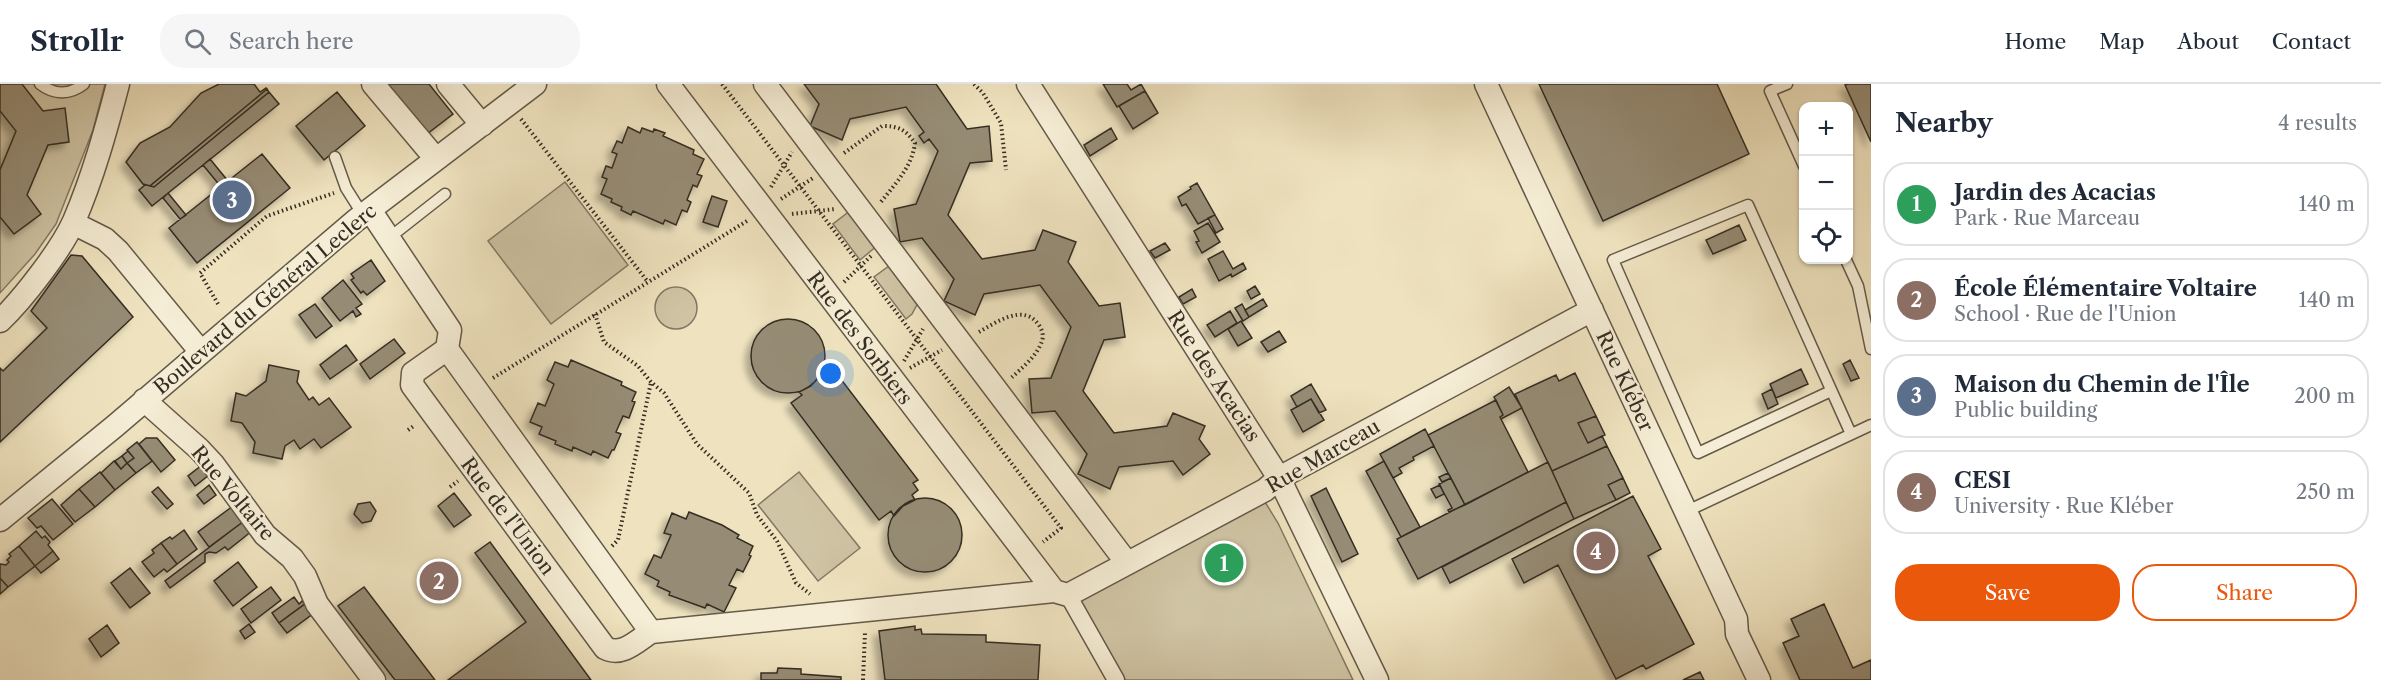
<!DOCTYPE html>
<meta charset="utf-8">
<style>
:root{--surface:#fff;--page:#f6f6f7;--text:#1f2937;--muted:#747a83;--line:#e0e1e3;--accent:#ea580c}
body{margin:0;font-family:"Libre Caslon Text",serif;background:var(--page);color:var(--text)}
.controls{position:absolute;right:18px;top:18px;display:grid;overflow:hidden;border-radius:12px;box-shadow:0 2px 4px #0004}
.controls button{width:54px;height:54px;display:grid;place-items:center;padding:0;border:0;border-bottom:2px solid var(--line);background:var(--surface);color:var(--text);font:30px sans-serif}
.you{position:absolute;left:831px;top:290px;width:21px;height:21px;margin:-15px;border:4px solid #fff;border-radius:50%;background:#1a73e8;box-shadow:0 0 0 9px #1a73e833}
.badge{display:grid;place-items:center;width:39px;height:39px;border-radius:50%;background:var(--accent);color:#fff;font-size:20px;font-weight:700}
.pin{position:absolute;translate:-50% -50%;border:3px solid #fff;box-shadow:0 2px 6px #0006}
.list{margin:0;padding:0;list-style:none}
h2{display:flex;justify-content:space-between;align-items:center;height:78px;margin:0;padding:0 24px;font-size:26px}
h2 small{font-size:20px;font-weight:400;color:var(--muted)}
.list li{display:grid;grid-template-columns:39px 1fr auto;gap:18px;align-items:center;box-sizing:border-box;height:84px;margin:0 12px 12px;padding:0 12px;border:2px solid var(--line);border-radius:24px}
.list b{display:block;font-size:22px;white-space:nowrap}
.list p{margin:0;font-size:20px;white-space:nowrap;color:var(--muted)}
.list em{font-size:20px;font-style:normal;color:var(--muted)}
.actions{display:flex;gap:12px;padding:18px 24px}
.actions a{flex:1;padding:14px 0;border:2px solid var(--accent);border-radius:24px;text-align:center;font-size:21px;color:var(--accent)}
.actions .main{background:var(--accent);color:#fff}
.icon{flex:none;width:33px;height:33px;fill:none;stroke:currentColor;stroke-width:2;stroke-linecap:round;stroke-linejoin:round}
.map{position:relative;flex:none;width:1871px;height:596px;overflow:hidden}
header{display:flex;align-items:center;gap:36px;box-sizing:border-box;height:84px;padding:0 30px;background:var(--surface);border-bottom:2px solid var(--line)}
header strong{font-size:28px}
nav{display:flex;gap:33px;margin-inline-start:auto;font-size:21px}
.search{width:420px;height:54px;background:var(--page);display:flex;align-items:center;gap:15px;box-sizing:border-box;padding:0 21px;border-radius:24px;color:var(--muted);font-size:22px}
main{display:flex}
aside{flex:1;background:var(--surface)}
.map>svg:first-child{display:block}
.green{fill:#cfc4a4;stroke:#827864;stroke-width:1.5}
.building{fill:#968c74;stroke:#352d23;stroke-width:1.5;filter:url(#shadow)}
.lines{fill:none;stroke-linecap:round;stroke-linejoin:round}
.service-casing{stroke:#645a4a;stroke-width:13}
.pedestrian-casing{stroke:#645a4a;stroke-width:19}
.minor-casing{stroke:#645a4a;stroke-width:25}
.path{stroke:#352d23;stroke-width:4;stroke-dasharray:1.5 3;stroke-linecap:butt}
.service{stroke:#f5edd5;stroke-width:10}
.pedestrian{stroke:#f5edd5;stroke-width:16}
.minor{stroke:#f5edd5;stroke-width:22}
.labels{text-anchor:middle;stroke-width:4.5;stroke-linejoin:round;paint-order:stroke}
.street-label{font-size:20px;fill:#352d23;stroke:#f5edd5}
</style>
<header>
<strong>Strollr</strong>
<div class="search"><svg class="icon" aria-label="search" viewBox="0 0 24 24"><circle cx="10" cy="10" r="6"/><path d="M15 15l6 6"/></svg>Search here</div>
<nav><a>Home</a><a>Map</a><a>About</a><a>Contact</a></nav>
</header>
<main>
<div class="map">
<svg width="1871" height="596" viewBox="0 0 1871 596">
<defs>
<filter id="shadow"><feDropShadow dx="-5.5" dy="5.5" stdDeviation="3" flood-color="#0004"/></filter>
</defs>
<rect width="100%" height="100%" fill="#efe3bf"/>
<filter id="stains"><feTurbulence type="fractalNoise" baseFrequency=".00333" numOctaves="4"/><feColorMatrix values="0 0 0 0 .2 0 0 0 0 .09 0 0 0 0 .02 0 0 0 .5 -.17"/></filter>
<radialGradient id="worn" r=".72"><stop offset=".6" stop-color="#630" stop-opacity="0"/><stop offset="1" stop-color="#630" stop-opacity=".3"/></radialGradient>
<path class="green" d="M0,0H105L93,46L56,140L35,170L0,209Z
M565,98L628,181L551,240L488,157Z
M851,126L878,161L860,176L833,140Z
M893,179L920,215L912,230L906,235L874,193Z
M655 224a21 21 0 1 1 42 0a21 21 0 1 1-42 0Z
M799,388L860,464L818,497L758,421Z
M1265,418L1278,439L1353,596H1108L1067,523Z"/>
<path class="building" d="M0,0H22L43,27L65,24L69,58L48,61L27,111L41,130L14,150L0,133V86L16,47L0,27Z
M219,0H254L260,8L266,4L267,5L150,102L143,100L126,78L140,59L170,43L201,9Z
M388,0H429L453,30L427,50Z
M804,0H936L967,45L989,42L992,77L970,79L948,131L982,175L1035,166L1043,146L1076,158L1068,178L1099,222L1120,219L1125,253L1104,256L1083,307L1114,349L1167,342L1173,329L1205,342L1199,355L1210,370L1183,391L1173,377L1119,383L1110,405L1078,390L1087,370L1055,327L1032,329L1029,295L1051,294L1071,243L1040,201L984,210L975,231L944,217L954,195L922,154L900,158L894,125L916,120L938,67L929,55L924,59L919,52L924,48L906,23L850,35L842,56L810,42L819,20Z
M1103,0H1127L1131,6L1141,0L1145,7L1117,23Z
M1539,0H1717L1749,70L1603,137Z
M1848,0H1871V58L1845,1Z
M267,5L269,8L154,103L150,102Z
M1145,7L1158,29L1133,45L1119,22Z
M269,8L279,20L152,122L139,106L145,101L143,100L154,103Z
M337,8L365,42L324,76L296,42Z
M628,43L640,49L642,44L653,48L654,45L665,49L663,52L694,66L693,70L704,75L697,90L702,92L697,103L693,101L687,116L691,118L687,128L682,126L676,141L665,136L663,140L633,127L631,131L621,126L622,123L611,118L612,115L601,110L607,95L602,93L606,82L612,84L617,70L612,68L617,57L622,59Z
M1111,44L1117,55L1090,72L1084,61Z
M262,70L290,104L197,179L169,144Z
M210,75L228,97L221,103L203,81Z
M1197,99L1215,131L1198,140L1186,120L1182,122L1178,113L1191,105L1190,103Z
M168,109L186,131L180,135L163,114Z
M712,112L727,117L718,143L703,138Z
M1215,131L1223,145L1216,149L1208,134Z
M1208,139L1220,158L1202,169L1196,158L1199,157L1194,147Z
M1739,141L1746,156L1713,170L1706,156Z
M1165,159L1170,166L1155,174L1150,167Z
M1223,167L1233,185L1243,179L1246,185L1232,193L1231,190L1219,197L1208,175Z
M71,171L82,172L133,233L0,358V284L3,287L47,244L31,227Z
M371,176L385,197L367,211L363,207L361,209L351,196L354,194L351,190Z
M343,196L362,220L356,224L361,230L356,233L353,227L340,237L322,214Z
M1255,202L1260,210L1251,215L1247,207Z
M1192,205L1196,213L1183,220L1179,213Z
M1263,215L1267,222L1249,233L1245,226Z
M315,220L332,242L316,254L299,231Z
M1242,220L1249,233L1243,237L1235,224Z
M1230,227L1237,239L1215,253L1207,241Z
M751 272a37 37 0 1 1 74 0a37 37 0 1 1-74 0Z
M1241,237L1252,254L1238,262L1228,245Z
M1279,247L1286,258L1268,268L1261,258Z
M394,255L405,269L370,295L360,280Z
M346,261L357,276L330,295L320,281Z
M571,276L622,298L621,301L636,308L632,317L635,318L629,334L623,332L616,348L621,350L614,366H612L608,374L593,367L591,371L573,363L572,367L555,360L556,357L539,350L542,343L530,338L538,319L545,322L554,300L547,296L555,278L568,283Z
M1850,276L1859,294L1851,297L1843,280Z
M269,281L299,287L297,298L309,316L313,313L319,321L329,314L351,343L321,364L314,355L300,365L294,356L285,362L282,375L253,369L255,358L242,339L231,337L236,309L246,312L266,297Z
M1801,285L1808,300L1776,314L1770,300Z
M1575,289L1596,332L1578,339L1588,359L1602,352L1607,362L1552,387L1515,310L1556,291L1559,297Z
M821,291L824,295L831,291L835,297L840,294L918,396L913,399L918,406L912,411L915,416L903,422L894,432L891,427L879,436L791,319L802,311L799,308L811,302Z
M1311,300L1326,326L1319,329L1311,315L1297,323L1291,312Z
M1509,303L1522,324L1501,335L1500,333L1503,331L1494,313Z
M1772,305L1778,320L1768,325L1762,310Z
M1311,315L1324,336L1303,348L1291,326Z
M1496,316L1503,331L1500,333L1528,388L1465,421L1428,351Z
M1596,332L1605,351L1588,359L1578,339Z
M1425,345L1434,362L1413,373L1414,376L1399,384L1402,389L1393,394L1380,370Z
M146,354H157L175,376L161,388L139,360Z
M137,358L152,377L136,389L127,379L134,374L127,366Z
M1607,362L1623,394L1608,401L1616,416L1574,435L1552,387Z
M128,367L134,374L127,379L122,372Z
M122,372L127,379L121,385L115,377Z
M114,377L121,385L127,379L136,389L115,406L101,389Z
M1384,377L1420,443L1401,453L1366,387Z
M1548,378L1566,418L1418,495L1397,455Z
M202,381L209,391L195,402L188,392Z
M100,388L115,406L95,423L79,405Z
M1448,389L1451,394L1442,398L1439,393Z
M1451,394L1465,421L1449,428L1448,426L1452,424L1439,400Z
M1623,394L1630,409L1616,416L1608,401Z
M209,401L216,411L204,420L197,411Z
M1440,401L1444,410L1436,414L1431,405Z
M158,403L173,420L167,425L152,408Z
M1326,404L1358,470L1342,478L1311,412Z
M79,405L95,423L75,438L61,421Z
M454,409L471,431L454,443L438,422Z
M1633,412L1661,465L1648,472L1694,560L1646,585L1643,581L1616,595L1558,481L1524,499L1512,475Z
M888 451a37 37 0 1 1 74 0a37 37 0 1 1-74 0Z
M52,415L73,440L53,456L41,442L37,444L28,434Z
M370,418L376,427L371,437L362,439L354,430L358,420Z
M1566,418L1574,435L1450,499L1442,483Z
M233,422L244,437L209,463L198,448Z
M689,428L722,441L739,451L737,454L753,462L749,471L751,472L743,488L737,485L729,501L736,504L724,528L707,520L705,524L669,511L670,508L657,502L659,497L645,490L654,471L661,474L671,451L664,449L672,429L686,435Z
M244,437L252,447L228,466L225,463L216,469L209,468L205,470V478L170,504L165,497Z
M184,446L197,465L177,480L161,459L170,453L172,455Z
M36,447L42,454L45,452L50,458L48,461L53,467L35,482L19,462Z
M490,458L591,596H448L526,538L475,469Z
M161,459L177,480L167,488L164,485L154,493L142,478L154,469L152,466Z
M19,462L35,482L8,503L0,494V480L6,481L9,478L7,476L11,472L9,470Z
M53,467L59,475L41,489L35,482Z
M238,478L257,503L233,522L214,497Z
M130,484L150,509L130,524L111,499Z
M0,494L8,503L0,510Z
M271,503L281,516L251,539L241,525Z
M364,503L435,596H395L338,522Z
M294,513L299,520L302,517L305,520L279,539L272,529Z
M306,519L314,529L287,549L279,539Z
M1824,520L1853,584L1871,576V596H1800L1783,559L1799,552L1791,535Z
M249,540L255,548L245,555L240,547Z
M107,541L119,559L101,573L89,555Z
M915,542V546L921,545L922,550L986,551V558L1040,561L1038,596H885L879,547Z
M778,584L801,585V590L841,593V596H761V589H777Z
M1700,588L1704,596H1683Z"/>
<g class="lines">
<defs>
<path id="service" d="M40,0C54,11 70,11 84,0
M1787,0L1770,7L1804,82
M335,73L346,104L363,131
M389,154L445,110
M1846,176L1858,202L1871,265
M1831,307L1698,369L1613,176L1748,121L1851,350
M1685,428L1871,341"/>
<path id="pedestrian" d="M1068,511L1116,596"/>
<path id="minor" d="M373,0L436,75
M448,0L482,41
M668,0L1054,507
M765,0L1127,479
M1028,0L1279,394L1377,596
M1486,0L1736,535L1737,550L1759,596
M370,126L450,246L447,265L651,548
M73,139L105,155L118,167L201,268
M0,237C23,215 61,166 74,137C93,93 106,46 118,0
M447,265L413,289L412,301L605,564C622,573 637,557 651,548L1054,507L1068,511L1265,406L1279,394L1592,226
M144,316L199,365L213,380L265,451L292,474L305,492L317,520L374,596
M0,436L115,342L355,137L535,0"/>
</defs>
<use href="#service" class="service-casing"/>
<use href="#pedestrian" class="pedestrian-casing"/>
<use href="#minor" class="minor-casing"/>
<path class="path" d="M722,0L1061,444L1043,458
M974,0L983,9L1001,39L1006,86
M521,35L648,198
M844,69L882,42C898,42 905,45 915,59C912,83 895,100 880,119
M771,103L792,68
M781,115L813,94
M792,130L835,125
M844,198L871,172
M218,220L200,189L267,132L334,109
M595,230L604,258L638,282L651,298L664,309L697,360L749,409L757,431L777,457L796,499L810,510
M979,248C995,239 1023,219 1038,240C1042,245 1044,251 1042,257C1037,272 1022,284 1011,294
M904,277L923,245
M910,284L942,266
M493,294L747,137
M408,346L415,341
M450,403L458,397
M612,462L618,456L651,298
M863,596L865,548"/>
<use href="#service" class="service"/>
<use href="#pedestrian" class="pedestrian"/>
<use href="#minor" class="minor"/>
</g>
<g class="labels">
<g class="street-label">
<text transform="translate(265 215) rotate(-40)" y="7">Boulevard du Général Leclerc</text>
<text transform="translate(860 254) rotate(53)" y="7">Rue des Sorbiers</text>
<text transform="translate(1214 292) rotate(57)" y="7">Rue des Acacias</text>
<text transform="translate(1625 297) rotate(65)" y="7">Rue Kléber</text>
<text transform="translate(1323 372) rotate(-30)" y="7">Rue Marceau</text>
<text transform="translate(233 409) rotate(50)" y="7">Rue Voltaire</text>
<text transform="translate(508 432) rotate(53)" y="7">Rue de l'Union</text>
</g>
</g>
<rect width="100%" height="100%" filter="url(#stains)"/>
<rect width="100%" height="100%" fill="url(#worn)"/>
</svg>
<div class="controls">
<button>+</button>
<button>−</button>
<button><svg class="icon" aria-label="locate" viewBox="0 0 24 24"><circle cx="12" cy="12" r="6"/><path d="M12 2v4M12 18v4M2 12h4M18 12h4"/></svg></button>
</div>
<div class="you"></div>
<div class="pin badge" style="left:1224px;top:479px;background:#2e9e5b">1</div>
<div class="pin badge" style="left:439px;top:497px;background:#8d6e63">2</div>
<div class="pin badge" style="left:232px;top:116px;background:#5c6f8a">3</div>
<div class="pin badge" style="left:1596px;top:467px;background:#8d6e63">4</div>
</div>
<aside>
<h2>Nearby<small>4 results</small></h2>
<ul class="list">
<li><span class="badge" style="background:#2e9e5b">1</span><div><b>Jardin des Acacias</b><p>Park · Rue Marceau</p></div><em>140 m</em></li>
<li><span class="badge" style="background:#8d6e63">2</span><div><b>École Élémentaire Voltaire</b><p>School · Rue de l'Union</p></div><em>140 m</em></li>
<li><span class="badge" style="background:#5c6f8a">3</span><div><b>Maison du Chemin de l'Île</b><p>Public building</p></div><em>200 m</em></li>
<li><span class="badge" style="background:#8d6e63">4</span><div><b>CESI</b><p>University · Rue Kléber</p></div><em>250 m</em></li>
</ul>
<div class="actions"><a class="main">Save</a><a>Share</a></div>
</aside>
</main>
